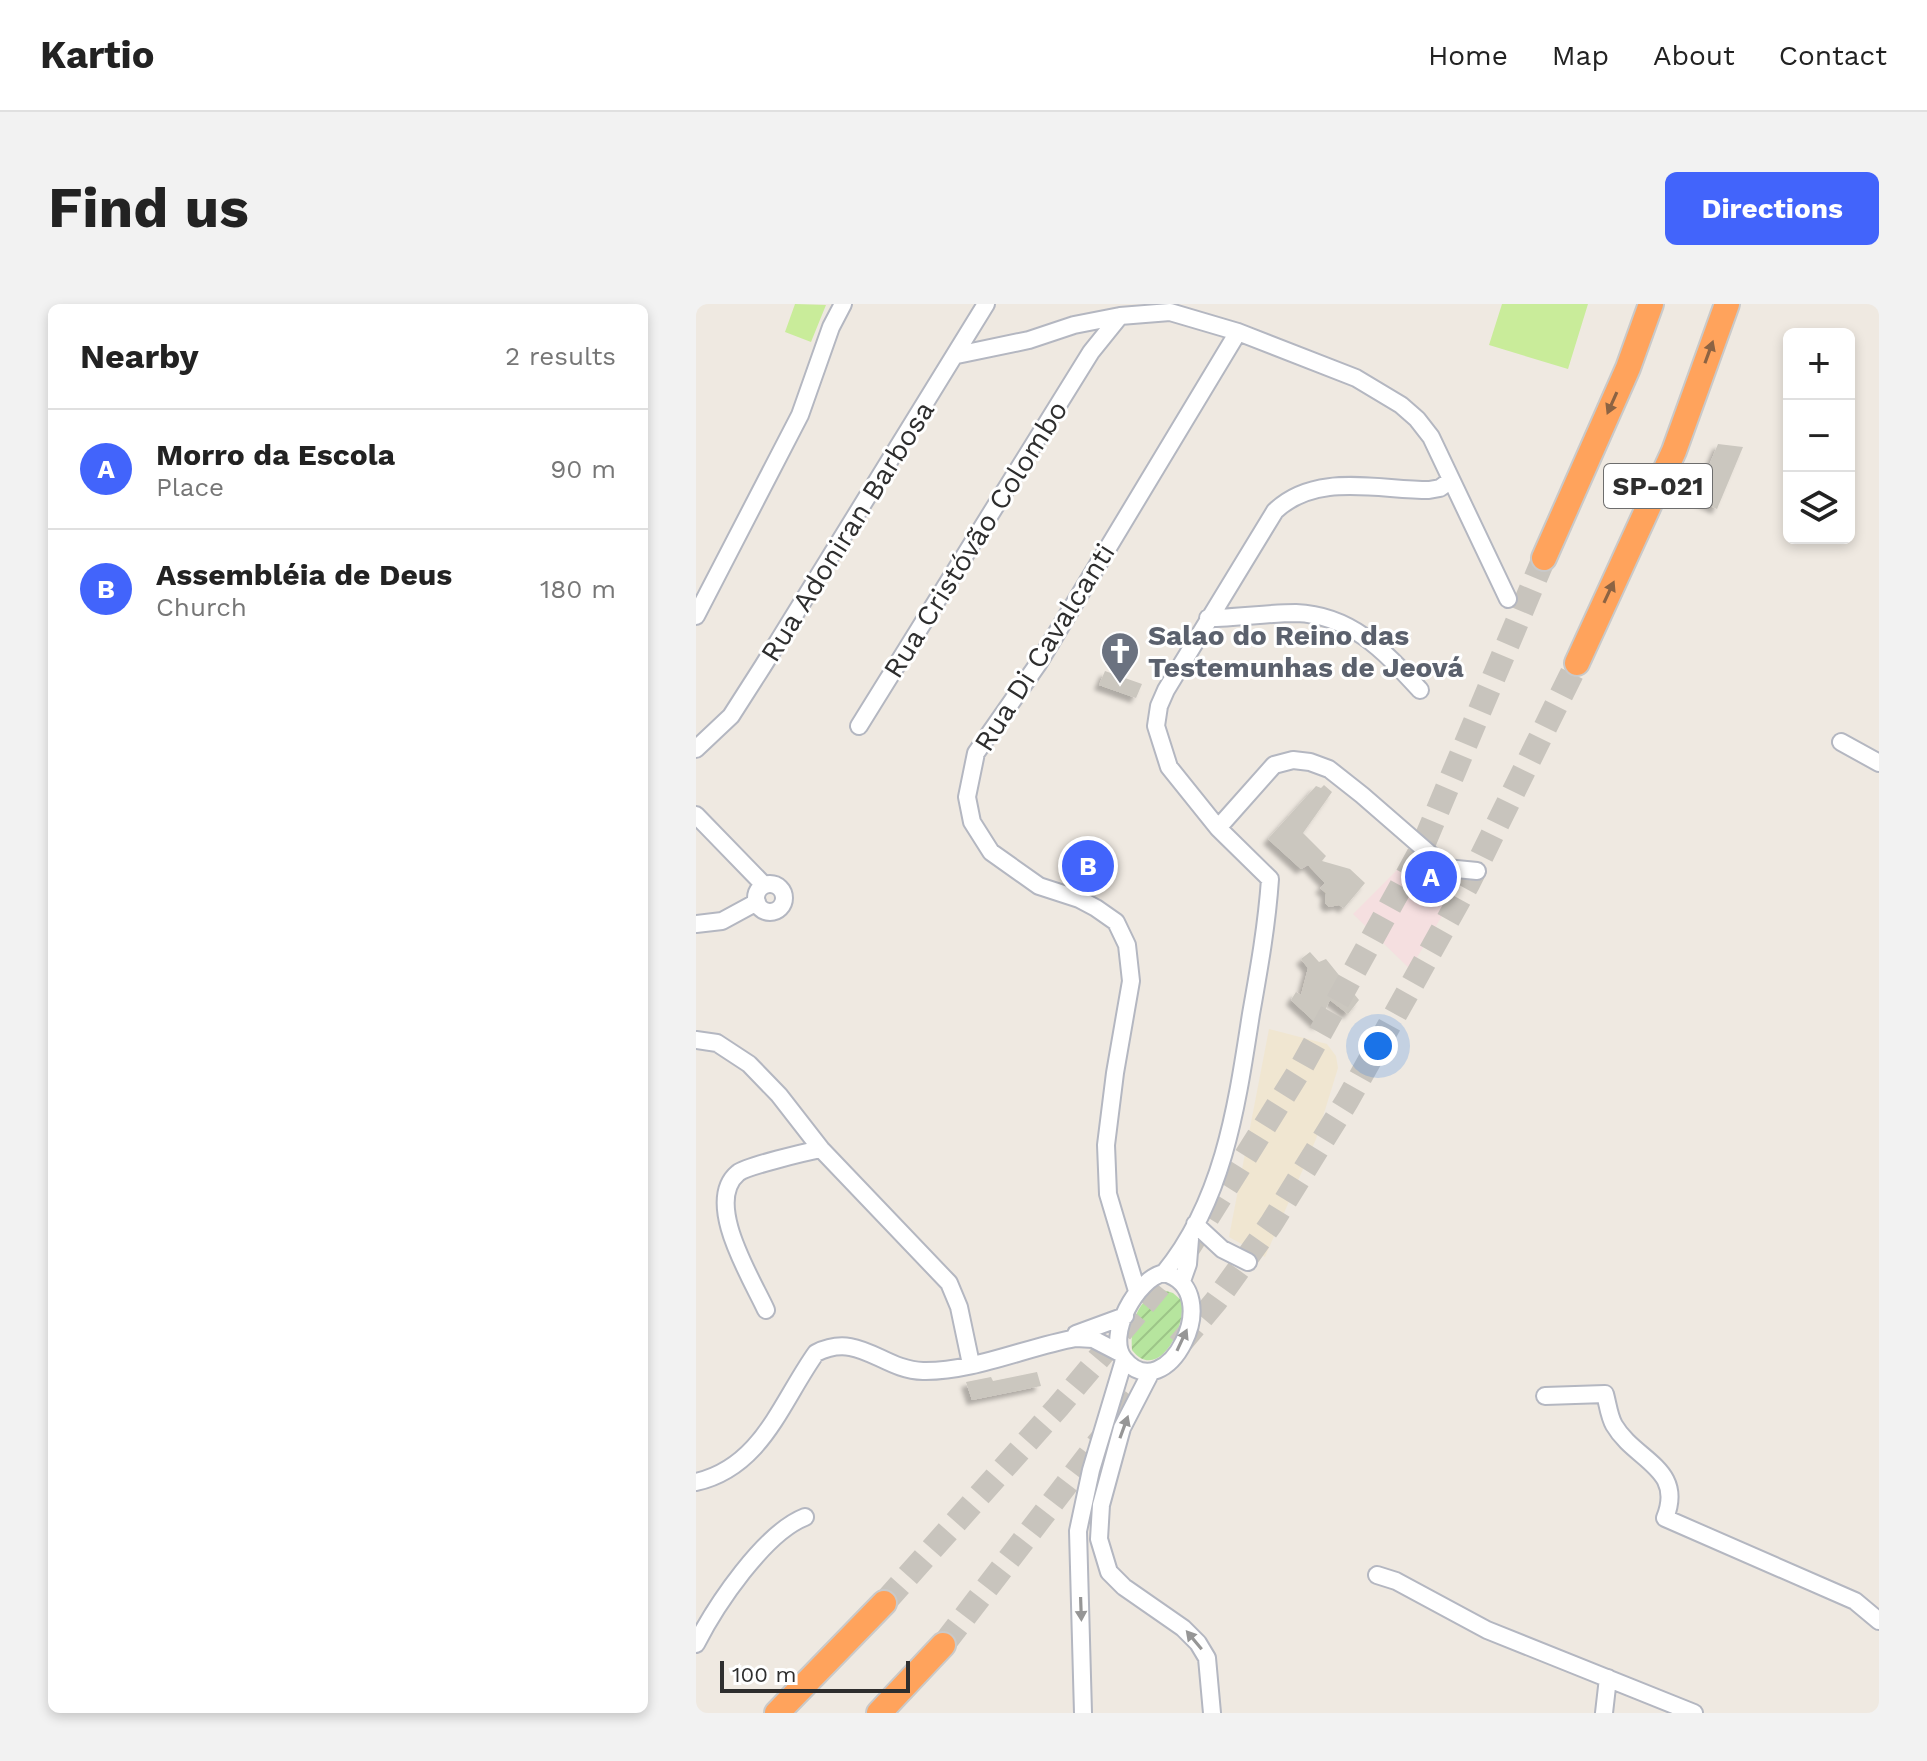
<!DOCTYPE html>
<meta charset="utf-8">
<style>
:root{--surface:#fff;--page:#f2f2f2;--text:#222;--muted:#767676;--line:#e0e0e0;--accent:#4264fb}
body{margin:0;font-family:"Work Sans",sans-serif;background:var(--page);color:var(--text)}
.controls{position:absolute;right:24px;top:24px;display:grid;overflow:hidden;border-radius:12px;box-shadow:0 4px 12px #0003}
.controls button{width:72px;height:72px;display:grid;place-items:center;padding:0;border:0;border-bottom:2px solid var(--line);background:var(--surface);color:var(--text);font:40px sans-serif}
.scale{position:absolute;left:24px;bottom:20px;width:190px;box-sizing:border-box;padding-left:8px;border:4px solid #2e2e2e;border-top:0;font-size:22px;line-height:28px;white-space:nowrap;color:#2e2e2e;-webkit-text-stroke:6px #fff;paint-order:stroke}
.you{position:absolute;left:682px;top:742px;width:28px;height:28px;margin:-20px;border:6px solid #fff;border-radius:50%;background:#1a73e8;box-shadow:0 0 0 12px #1a73e833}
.badge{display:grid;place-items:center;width:52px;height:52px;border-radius:50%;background:var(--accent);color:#fff;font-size:26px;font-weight:700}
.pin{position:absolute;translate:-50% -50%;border:4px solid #fff;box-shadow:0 2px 8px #0006}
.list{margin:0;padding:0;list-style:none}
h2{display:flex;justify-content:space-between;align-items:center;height:104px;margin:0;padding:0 32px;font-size:34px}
h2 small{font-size:26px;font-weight:400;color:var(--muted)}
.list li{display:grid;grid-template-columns:52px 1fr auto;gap:24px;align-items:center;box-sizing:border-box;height:120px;padding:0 32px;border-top:2px solid var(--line)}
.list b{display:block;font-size:30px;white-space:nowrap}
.list p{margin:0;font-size:26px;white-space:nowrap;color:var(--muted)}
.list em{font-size:26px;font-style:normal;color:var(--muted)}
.icon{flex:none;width:44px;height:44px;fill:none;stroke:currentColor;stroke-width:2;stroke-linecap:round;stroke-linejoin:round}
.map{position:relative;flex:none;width:1183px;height:1409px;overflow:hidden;border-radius:12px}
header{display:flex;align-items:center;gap:48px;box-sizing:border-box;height:112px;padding:0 40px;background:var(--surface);border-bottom:2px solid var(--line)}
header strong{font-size:38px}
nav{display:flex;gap:44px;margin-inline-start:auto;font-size:28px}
.intro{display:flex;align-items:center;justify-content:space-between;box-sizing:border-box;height:192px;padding:0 48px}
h1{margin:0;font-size:56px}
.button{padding:20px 36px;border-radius:12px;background:var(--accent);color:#fff;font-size:28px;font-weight:700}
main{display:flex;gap:48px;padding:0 48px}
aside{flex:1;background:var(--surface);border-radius:12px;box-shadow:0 4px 12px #0003}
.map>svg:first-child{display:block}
.education{fill:#f0e6d1}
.medical{fill:#f5dfe0}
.garden{fill:url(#garden-furrows)}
.pitch{fill:#c9ec9a}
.building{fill:#cbc7bf;filter:url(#shadow)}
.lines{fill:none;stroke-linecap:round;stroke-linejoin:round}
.highway-tunnel{stroke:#c8c4bd;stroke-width:24;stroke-dasharray:24 12;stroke-linecap:butt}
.minor-casing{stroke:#b4b7c1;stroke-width:20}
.highway-casing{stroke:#c9c9c9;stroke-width:28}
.minor{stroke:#fff;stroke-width:16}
.highway{stroke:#ffa35c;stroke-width:24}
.oneway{fill:#8c6343}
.oneway2{fill:#969696}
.labels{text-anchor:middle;stroke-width:6;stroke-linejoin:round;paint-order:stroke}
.shield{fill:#fff;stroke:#6d6d6d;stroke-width:2}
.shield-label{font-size:26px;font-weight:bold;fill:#2e2e2e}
.street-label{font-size:28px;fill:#2e2e2e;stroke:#fff}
.worship-label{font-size:28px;font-weight:bold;fill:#5b616d;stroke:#fff;text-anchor:start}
</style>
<header>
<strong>Kartio</strong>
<nav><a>Home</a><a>Map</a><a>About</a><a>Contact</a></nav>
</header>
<div class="intro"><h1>Find us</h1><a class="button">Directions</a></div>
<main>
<aside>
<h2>Nearby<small>2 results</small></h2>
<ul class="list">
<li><span class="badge">A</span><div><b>Morro da Escola</b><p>Place</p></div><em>90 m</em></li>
<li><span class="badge">B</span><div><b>Assembléia de Deus</b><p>Church</p></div><em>180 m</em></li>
</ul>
</aside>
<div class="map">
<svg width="1183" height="1409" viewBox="0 0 1183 1409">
<defs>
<pattern id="garden-furrows" width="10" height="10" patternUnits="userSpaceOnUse" patternTransform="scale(2)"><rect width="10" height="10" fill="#b6e59e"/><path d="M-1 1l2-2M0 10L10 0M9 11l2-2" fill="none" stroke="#9dc588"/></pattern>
<filter id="shadow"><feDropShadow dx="-5" dy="5" stdDeviation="2" flood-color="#0004"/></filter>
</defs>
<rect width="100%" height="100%" fill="#efe9e1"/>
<path class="education" d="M573,725L631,740L640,752L642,764L620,835L569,953L533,933Z"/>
<path class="medical" d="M705,562L721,566L755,597L714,665L657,610Z"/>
<path class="garden" d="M467,986L477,989L485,996C492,1021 462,1080 436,1046C434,1021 440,994 467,986Z"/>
<path class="pitch" d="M99,0L130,1L115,38L89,28Z
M806,0H892L872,65L793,41Z"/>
<path class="building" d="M1022,140L1047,143L1021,205L999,195Z
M409,367L446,380L440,394L403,381Z
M628,481L636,488L607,529L630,552L626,557L654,565L669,579L648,604L643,601L633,603L629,599L630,589L624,584L629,579L612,561L605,565L572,535L620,482L625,484Z
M396,545L407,551L389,579L377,572Z
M614,648L623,658L630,655L663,696L652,710L634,696L622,721L595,696L600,688L605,691L612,664L605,655Z
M341,1068L345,1082L276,1096L270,1078L295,1073L297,1077Z"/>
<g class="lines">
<path class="highway-tunnel" d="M483,1041L520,997L575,920L651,797L772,580L881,359
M188,1299L362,1103L485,956L605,764L725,546L848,254
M247,1341L400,1142L442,1091"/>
<defs>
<path id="minor" d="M261,51L333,36L378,21L424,12L474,8L542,28L660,74L705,101L721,115L735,133L812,295
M0,312L104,111L135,23L147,0
M512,314C542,314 571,309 600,309C656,311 689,348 724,386
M163,422L395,48L424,12
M1145,438L1183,459
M0,445L35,412L67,362L290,0
M0,511L68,581
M522,524L578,461L597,456L614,458L633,465L666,491L750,564L781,567
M60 594a14 14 0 1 1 28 0a14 14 0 1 1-28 0Z
M0,620L26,617L61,598
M0,736L21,739L53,760L83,791L125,845L253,979L263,1003L275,1060
M499,920L526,945L552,958
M468,969C528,896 541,800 555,710C563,665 571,620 574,575L522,524L473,463L460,422L463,402L470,386L579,207C620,168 681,186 733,186L744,184L755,176
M468,969C532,986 470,1107 428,1055C409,1032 441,974 468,969Z
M486,977L492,960L494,935
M441,987L412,890L410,841L419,769L435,677L431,641L420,618L400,604L383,595L343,582L295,548L276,518L271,493L280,449L342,360L542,28
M70,1006C56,975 7,898 42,869C51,862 110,848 125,845
M380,1030L429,1012
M455,1068L426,1124L405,1201L403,1235L413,1268L428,1283L487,1324L502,1339L511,1354L516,1409
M849,1092L909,1090C912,1101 913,1112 918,1121C939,1157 989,1164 969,1214L1159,1297L1183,1317
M0,1178C66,1163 85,1098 120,1049C163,1027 186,1066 227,1067C276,1068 331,1043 380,1034L397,1035L424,1049
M681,1271L700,1277L791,1326L998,1409
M0,1340C20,1301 68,1229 109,1213
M387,1409L382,1227L395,1166L428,1056
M908,1409L912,1374"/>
<path id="highway" d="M848,254L932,64L955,0
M881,359L978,147L1031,0
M81,1409L188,1299
M183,1409L247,1341"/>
</defs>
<use href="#minor" class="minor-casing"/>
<use href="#highway" class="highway-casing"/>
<use href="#minor" class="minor"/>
<use href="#highway" class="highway"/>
</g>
<defs><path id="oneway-solid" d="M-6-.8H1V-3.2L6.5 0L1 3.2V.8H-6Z" transform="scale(2)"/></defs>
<g class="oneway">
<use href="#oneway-solid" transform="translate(1013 48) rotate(-70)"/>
<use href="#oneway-solid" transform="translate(916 99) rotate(114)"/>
<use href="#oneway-solid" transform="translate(913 288) rotate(-65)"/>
</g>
<g class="oneway2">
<use href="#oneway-solid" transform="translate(486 1036) rotate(-65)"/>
<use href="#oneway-solid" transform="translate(428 1123) rotate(-70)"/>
<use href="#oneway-solid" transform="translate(385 1305) rotate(88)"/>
<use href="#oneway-solid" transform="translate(498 1336) rotate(-130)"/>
</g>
<defs>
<symbol id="church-pin" viewBox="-11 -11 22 30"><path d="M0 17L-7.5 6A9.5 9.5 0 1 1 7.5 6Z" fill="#6b7280" stroke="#fff"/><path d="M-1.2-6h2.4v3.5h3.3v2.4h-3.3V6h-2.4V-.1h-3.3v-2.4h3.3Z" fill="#fff"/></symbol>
</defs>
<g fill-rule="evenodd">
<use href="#church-pin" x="402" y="325" width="44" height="60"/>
</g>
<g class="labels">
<rect class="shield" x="908" y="160" width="108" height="44" rx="6"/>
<g class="shield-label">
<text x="962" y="191">SP-021</text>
</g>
<g class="street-label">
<text transform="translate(151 227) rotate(-58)" y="10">Rua Adoniran Barbosa</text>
<text transform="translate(279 235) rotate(-58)" y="10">Rua Cristóvão Colombo</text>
<text transform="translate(348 343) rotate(-58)" y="10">Rua Di Cavalcanti</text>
</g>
<g class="worship-label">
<text x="452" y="341">Salao do Reino das<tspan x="452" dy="32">Testemunhas de Jeová</tspan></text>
</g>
</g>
</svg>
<div class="controls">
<button>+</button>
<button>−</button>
<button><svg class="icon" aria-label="layers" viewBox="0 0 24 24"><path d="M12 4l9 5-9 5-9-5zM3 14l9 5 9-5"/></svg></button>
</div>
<div class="scale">100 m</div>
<div class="you"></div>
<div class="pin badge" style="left:735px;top:573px">A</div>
<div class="pin badge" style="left:392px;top:562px">B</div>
</div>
</main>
